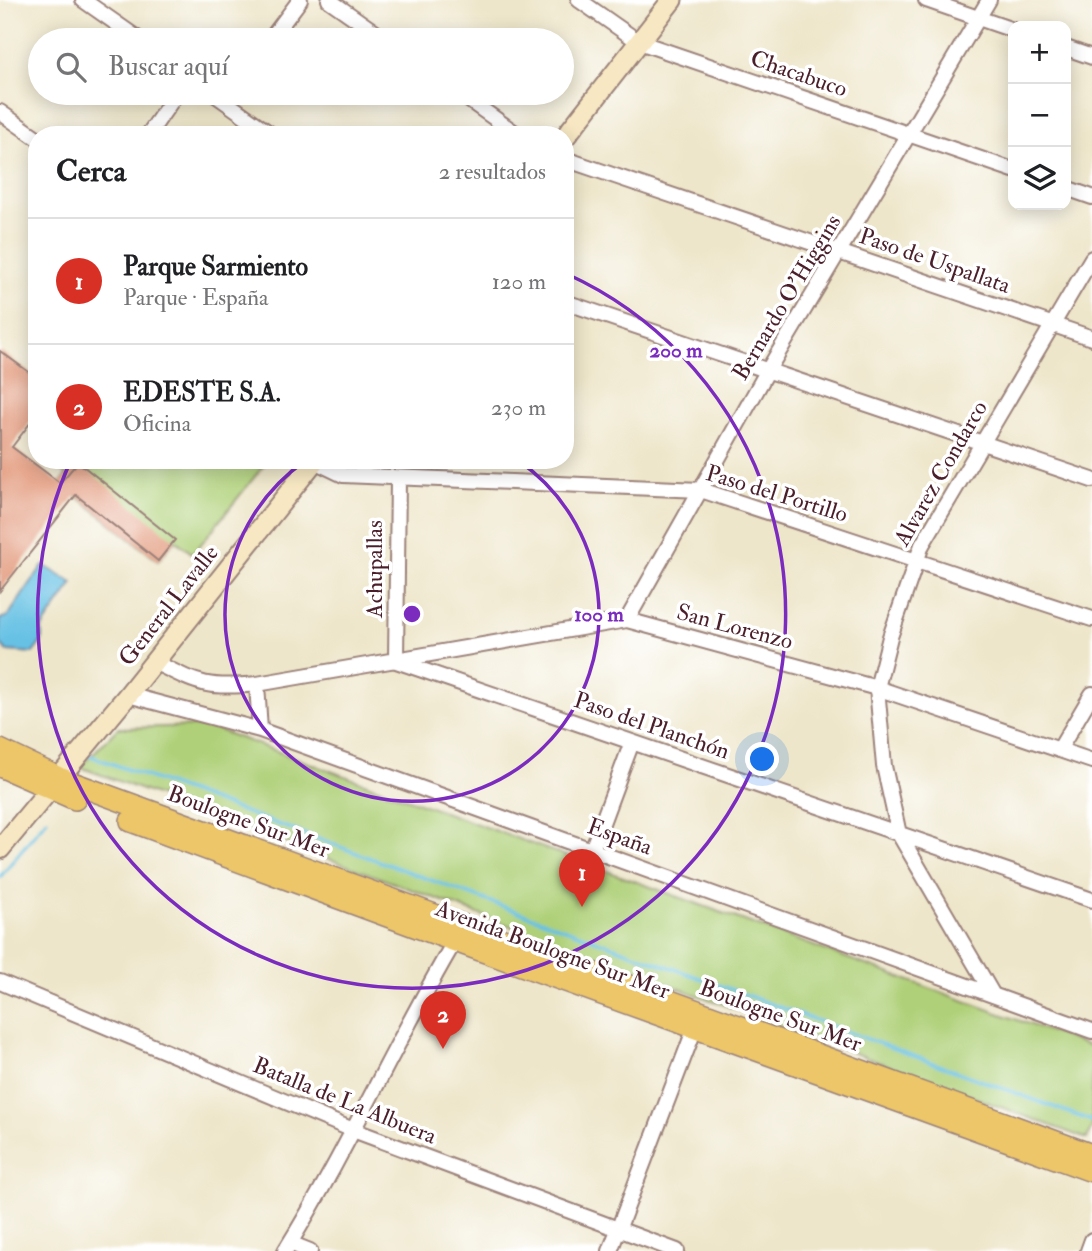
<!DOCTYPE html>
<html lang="es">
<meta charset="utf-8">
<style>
:root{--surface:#fff;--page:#f6f6f6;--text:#202124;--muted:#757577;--line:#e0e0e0;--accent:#d93025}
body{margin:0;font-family:"IM FELL Double Pica",serif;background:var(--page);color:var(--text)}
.controls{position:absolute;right:21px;top:21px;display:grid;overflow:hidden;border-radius:14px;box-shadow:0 4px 18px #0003}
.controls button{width:63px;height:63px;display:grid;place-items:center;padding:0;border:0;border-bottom:2px solid var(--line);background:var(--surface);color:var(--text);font:35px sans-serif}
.you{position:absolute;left:763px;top:760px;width:24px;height:24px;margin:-18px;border:5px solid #fff;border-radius:50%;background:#1a73e8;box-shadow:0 0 0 10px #1a73e833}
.badge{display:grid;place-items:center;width:46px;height:46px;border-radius:50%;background:var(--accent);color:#fff;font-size:23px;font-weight:700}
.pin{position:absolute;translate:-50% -58px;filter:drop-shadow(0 2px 4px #0008)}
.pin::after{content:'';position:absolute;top:37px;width:24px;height:21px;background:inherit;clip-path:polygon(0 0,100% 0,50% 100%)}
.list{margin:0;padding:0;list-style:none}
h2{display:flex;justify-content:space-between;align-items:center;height:91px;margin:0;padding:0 28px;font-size:30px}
h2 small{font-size:23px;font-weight:400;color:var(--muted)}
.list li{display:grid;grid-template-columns:46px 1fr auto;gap:21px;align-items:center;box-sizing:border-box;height:126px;padding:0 28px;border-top:2px solid var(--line)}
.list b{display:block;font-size:26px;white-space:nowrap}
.list p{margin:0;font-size:23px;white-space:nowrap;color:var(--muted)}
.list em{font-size:23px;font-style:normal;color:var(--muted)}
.icon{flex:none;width:38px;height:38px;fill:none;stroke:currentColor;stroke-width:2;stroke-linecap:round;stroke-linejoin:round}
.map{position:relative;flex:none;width:1092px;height:1251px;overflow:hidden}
.search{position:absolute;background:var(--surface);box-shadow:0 4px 18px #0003;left:28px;top:28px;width:546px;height:77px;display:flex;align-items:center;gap:18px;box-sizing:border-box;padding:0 24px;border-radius:38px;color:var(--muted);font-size:26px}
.panel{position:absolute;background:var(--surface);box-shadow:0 4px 18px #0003;left:28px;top:126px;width:546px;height:343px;border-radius:28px}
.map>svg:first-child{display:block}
.green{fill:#afd078;stroke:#7c7852;stroke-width:2}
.water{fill:#66c1e4;stroke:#587088;stroke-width:2}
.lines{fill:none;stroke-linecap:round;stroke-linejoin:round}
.stream{stroke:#66c1e4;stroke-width:3.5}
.building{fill:#e08f6e}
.street-casing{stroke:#9c827a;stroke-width:18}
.secondary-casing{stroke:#9c827a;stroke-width:23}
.primary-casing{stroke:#9c827a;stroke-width:24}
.street{stroke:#fff;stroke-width:14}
.secondary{stroke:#f7e8c3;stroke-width:19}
.primary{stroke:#ecc669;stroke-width:21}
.ring{fill:none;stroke:#7b2cbf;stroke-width:3.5}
.labels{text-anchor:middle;stroke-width:7;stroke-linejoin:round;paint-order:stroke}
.street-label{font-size:23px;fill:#4a1f2b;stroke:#fff}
.centre{fill:#7b2cbf;stroke:#fff;stroke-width:3.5}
.ring-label{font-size:21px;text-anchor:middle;font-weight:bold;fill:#7b2cbf;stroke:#fff;stroke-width:7;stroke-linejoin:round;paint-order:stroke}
</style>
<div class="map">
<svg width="1092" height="1251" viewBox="0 0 1092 1251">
<rect width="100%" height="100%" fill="#fff"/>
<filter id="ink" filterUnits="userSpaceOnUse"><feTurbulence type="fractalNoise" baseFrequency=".0143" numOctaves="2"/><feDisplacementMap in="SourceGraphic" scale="14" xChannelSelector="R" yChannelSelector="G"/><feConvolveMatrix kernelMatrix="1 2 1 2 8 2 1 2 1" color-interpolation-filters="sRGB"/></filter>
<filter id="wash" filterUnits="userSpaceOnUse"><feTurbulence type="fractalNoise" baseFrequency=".00686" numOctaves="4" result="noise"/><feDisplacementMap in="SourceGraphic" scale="28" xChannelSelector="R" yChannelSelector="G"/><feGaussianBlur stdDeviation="1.57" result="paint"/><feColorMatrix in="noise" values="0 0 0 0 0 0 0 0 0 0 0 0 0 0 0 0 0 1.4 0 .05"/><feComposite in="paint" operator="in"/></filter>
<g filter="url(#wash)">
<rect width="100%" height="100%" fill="#eee6ca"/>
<path class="green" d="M47,460H268L193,554L175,540L158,561L60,483L66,475Z
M207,726L1092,1047V1126L1087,1139L80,767L118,728Z"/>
<path class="water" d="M43,565L73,583L42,628V641L33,653L7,651L0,643V619L8,616Z"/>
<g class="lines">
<path class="stream" d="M88,755L1092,1121
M0,877L47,819"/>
</g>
<g id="blocks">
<path class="building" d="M0,351L37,378V414L12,447L60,483L78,462L175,540L158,561L76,495L0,591Z"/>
</g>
</g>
<g filter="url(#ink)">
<use href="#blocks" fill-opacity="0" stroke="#9c827a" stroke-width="2"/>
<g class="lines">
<defs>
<path id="street" d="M83,0L140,40
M329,0L386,40
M579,0L639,42L1013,170
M926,0L1013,30
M270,40L300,0
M1066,48L1092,57
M213,93L272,135
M459,93L518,135
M0,112L37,138
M148,135L177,93
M565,159L1092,338
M1066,188L1092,197
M565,302L1092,480
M314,461L343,475L701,490L1092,619
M398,478L396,661L1092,900
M627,620L768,370L989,0
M154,662C199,684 206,689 257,684L627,620L877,688L1092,761
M257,684L260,730
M128,695L260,730L1092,1031
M1059,750L1092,694
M592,850L632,742
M0,982L353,1130L677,1251
M993,995L899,834L884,766L877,688L890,637L922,545L1092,258
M290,1243L310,1251
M285,1251C349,1148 397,1037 459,934
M610,1251L698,1020
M1088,1251L1092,1240"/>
<path id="secondary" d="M565,137L672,0
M0,849L128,695L315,460"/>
<path id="primary" d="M0,750L59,778L1092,1155
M0,766L75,799
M131,821L455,941L1092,1171"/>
</defs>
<use href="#street" class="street-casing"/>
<use href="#secondary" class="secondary-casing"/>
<use href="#primary" class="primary-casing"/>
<use href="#street" class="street"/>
<use href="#secondary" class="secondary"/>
<use href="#primary" class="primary"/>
</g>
</g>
<g class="ring">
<path d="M519 461A187 187 0 1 1 305 461"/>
<path d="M567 274A374 374 0 1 1 70 462"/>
</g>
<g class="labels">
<g class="street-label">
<text transform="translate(799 73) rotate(19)" y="8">Chacabuco</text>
<text transform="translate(935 260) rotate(19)" y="8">Paso de Uspallata</text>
<text transform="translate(786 297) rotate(-59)" y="8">Bernardo O'Higgins</text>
<text transform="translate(940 473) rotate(-60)" y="8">Alvarez Condarco</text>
<text transform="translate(777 493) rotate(17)" y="8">Paso del Portillo</text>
<text transform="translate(374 569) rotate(-90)" y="8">Achupallas</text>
<text transform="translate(168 605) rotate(-52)" y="8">General Lavalle</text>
<text transform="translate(735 626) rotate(15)" y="8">San Lorenzo</text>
<text transform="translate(652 725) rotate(19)" y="8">Paso del Planchón</text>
<text transform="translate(249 821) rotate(20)" y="8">Boulogne Sur Mer</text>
<text transform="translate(620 836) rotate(20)" y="8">España</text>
<text transform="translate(553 949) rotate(20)" y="8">Avenida Boulogne Sur Mer</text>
<text transform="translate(781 1015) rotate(20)" y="8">Boulogne Sur Mer</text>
<text transform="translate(345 1100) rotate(22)" y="8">Batalla de La Albuera</text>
</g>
</g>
<circle cx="412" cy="614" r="10" class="centre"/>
<g class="ring-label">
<text x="676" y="357">200 m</text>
<text x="599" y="621">100 m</text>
</g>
</svg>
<div class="controls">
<button>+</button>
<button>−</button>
<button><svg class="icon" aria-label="layers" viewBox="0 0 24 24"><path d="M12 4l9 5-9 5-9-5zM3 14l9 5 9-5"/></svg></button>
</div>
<div class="you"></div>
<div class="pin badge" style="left:582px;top:907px">1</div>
<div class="pin badge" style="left:443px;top:1049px">2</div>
<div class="search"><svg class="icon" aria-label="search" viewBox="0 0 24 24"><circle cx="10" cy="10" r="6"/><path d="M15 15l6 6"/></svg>Buscar aquí</div>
<section class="panel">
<h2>Cerca<small>2 resultados</small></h2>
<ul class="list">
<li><span class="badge">1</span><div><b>Parque Sarmiento</b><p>Parque · España</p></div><em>120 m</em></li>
<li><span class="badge">2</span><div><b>EDESTE S.A.</b><p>Oficina</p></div><em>230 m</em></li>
</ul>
</section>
</div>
